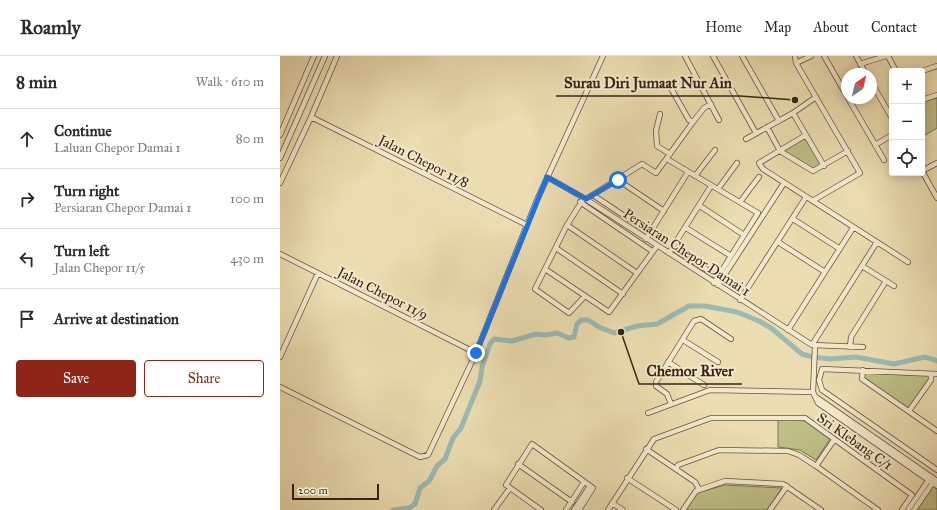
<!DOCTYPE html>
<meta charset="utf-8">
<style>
:root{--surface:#fff;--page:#f2f2f3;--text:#2b2b33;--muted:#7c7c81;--line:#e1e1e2;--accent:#8f2418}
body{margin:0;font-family:"IM FELL Great Primer",serif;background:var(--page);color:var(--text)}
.controls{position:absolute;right:12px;top:12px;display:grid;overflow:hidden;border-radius:4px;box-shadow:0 2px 10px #0003}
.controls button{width:36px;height:36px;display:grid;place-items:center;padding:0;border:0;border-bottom:1px solid var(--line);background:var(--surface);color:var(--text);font:20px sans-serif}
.compass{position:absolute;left:561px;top:12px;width:36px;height:36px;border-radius:50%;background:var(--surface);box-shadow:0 2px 10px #0003;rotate:34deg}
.scale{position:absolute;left:12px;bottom:10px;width:87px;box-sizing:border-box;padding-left:4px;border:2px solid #382416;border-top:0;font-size:11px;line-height:14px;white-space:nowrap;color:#382416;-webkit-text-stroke:3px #f2e9cc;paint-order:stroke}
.stop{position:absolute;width:12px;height:12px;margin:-9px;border:3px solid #1a73e8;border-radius:50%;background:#fff}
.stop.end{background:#1a73e8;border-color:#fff;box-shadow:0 1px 4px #0008}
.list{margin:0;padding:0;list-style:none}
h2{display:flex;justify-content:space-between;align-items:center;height:52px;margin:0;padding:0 16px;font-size:17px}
h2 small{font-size:13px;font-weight:400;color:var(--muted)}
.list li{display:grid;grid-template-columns:26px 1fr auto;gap:12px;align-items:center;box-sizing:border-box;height:60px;padding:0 16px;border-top:1px solid var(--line)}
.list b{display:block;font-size:15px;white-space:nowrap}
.list p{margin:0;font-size:13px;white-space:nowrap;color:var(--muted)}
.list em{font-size:13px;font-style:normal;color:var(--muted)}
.actions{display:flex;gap:8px;padding:12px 16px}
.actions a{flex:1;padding:9px 0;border:1px solid var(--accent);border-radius:4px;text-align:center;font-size:14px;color:var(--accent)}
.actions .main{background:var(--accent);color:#fff}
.icon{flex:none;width:22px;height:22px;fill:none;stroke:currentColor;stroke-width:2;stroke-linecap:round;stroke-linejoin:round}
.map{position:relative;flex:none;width:657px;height:454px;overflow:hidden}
header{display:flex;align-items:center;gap:24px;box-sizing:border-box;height:56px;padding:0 20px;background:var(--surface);border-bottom:1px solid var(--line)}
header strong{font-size:19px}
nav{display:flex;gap:22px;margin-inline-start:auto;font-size:14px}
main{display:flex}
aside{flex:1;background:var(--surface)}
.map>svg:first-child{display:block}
.green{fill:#bebf87;stroke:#7b724e}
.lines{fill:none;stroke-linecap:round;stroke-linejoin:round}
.river{stroke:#9bbab4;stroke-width:5}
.minor-casing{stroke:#65523d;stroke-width:6}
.minor{stroke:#f2e9cc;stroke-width:4.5}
.route{stroke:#1a73e8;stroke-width:5}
.labels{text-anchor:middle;stroke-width:4;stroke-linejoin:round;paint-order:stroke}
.street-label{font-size:14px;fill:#382416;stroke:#f2e9cc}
.leader{fill:none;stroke:#382416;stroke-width:1.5}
.callout-dot{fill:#382416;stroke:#f2e9cc;stroke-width:1.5}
.callout-label{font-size:15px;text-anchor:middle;font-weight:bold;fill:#382416;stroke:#f2e9cc;stroke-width:4;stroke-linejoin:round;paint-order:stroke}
</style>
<header>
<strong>Roamly</strong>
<nav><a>Home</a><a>Map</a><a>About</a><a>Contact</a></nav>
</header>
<main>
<aside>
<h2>8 min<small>Walk · 610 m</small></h2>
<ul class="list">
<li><svg class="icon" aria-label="ahead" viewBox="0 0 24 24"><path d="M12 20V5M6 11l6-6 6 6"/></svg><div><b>Continue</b><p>Laluan Chepor Damai 1</p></div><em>80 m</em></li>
<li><svg class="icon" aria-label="right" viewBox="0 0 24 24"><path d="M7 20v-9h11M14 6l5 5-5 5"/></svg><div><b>Turn right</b><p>Persiaran Chepor Damai 1</p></div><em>100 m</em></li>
<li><svg class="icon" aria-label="left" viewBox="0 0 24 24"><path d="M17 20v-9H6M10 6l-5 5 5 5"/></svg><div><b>Turn left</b><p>Jalan Chepor 11/5</p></div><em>430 m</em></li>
<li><svg class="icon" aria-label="arrive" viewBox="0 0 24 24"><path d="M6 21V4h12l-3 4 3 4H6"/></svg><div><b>Arrive at destination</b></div></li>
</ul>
<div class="actions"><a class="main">Save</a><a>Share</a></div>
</aside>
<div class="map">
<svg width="657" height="454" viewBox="0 0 657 454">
<rect width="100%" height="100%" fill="#ebddb1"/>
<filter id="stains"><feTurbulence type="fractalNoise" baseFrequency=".005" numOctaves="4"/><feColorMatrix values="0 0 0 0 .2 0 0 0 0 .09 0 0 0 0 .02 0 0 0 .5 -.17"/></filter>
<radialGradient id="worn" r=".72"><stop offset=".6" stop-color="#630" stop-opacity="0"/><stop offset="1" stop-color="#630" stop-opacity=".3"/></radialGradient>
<path class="green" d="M657,41V72L642,81V46Z
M526,79L544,110L533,115L500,95Z
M583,314L651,318V324L629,355L582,323Z
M498,363L525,365L550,383L536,404L520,394L498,391Z
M654,428L657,430V454H637Z
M444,429L502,432L487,454H405L415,438Z"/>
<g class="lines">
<path class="river" d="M113,454L129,452L135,448L140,432L149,425L157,410L165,403L173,382L181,372L200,325L202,311L210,288L214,283L232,285L256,278L266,279L277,277L289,282L294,281L297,268L301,264H308L319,271L334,277L357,270L377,268L409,250H425L457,256L479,265L491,272L522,298L533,301L550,303L576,301L614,308L645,301L657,305"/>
<defs>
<path id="minor" d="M405,0L439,64
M433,0L476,77
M462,0L499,65
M515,0L516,7L580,117L534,144
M544,0L567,40
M576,0L586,18
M608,0L616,15
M516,7L531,0
M580,8L606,0
M642,15L657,10
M591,26L612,62
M388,27L409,64L413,66L424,52L431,48
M568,42L604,104
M642,44L657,39
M513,57L544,110
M380,58L376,75L377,90L390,98
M31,61L247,169
M487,71L500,95L533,115L568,95
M0,79L34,0
M526,79L479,107L483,113L628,206
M466,83L513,57L536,41
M595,89L612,79
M0,102L45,0
M387,103L478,157L434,227
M642,115L657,142
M642,115L657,107
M415,120L435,94
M267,121L304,142L532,289L583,291
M338,124L384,155
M0,127L31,61L57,0
M438,133L457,107
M313,139L370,177
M304,142L287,169L255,233L289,257L305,240
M306,143L362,108L376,117L413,66
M300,146L372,195
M460,146L479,121
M420,150L464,179
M513,163L560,193
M287,169L357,217
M406,172L451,200
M366,183L408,116
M498,186L545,216
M276,192L343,238
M393,192L438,221
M389,197L431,130
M0,198L196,297
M582,210L614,230
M265,213L329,256L377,190
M438,229L504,127
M460,244L526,141
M508,274L573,172
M403,284L438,306
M532,289L597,186
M535,289L533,336L538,347L657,430
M570,291L571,281L606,225
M0,301L38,217
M388,306L424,329
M583,314L582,323L657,375
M657,318L542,313L539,324L542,334L657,414
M0,331L140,401L148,399L196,297L257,144L323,0
M536,341L657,425
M391,348L387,338L376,330V326L414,265L421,263L451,283
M629,355L651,324V318
M368,357L430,334L533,336
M366,393L415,426L419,433
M238,408L292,446
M536,410L554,384
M396,413L398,409L439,394L508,395L519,399L536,410L598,454
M347,422L396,454
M332,447L343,454
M214,454L230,432
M261,454L226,429L252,388L313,432L299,454
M286,454L304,426
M294,454L310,430
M328,454L374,383L431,362H525L632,439L622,454
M403,454L416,435L445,425L503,428L541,454
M490,454L507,430
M628,454L650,422
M634,454L654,425"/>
</defs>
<use href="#minor" class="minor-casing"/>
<use href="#minor" class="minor"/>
</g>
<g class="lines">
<path class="route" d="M196,297L267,121L306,143L338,124"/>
</g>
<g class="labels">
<g class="street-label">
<text transform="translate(144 105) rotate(27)" y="5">Jalan Chepor 11/8</text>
<text transform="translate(407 196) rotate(33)" y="5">Persiaran Chepor Damai 1</text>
<text transform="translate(103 237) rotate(27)" y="5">Jalan Chepor 11/9</text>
<text transform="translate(575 385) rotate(35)" y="5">Sri Klebang C/1</text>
</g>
</g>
<path class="leader" d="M515 44L460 40H276M341 276L359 328H462"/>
<g class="callout-dot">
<circle cx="515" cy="44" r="4"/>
<circle cx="341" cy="276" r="4"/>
</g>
<g class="callout-label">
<text x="368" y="32">Surau Diri Jumaat Nur Ain</text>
<text x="410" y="320">Chemor River</text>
</g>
<rect width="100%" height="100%" filter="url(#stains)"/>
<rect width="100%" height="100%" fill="url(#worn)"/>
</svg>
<div class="controls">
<button>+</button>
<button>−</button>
<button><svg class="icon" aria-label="locate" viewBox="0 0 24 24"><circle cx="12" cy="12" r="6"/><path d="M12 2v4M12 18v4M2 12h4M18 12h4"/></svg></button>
</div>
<svg class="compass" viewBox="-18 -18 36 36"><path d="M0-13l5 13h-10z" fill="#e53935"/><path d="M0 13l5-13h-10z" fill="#7c7c81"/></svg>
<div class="scale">200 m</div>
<div class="stop" style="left:338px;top:124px"></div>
<div class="stop end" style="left:196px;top:297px"></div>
</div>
</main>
